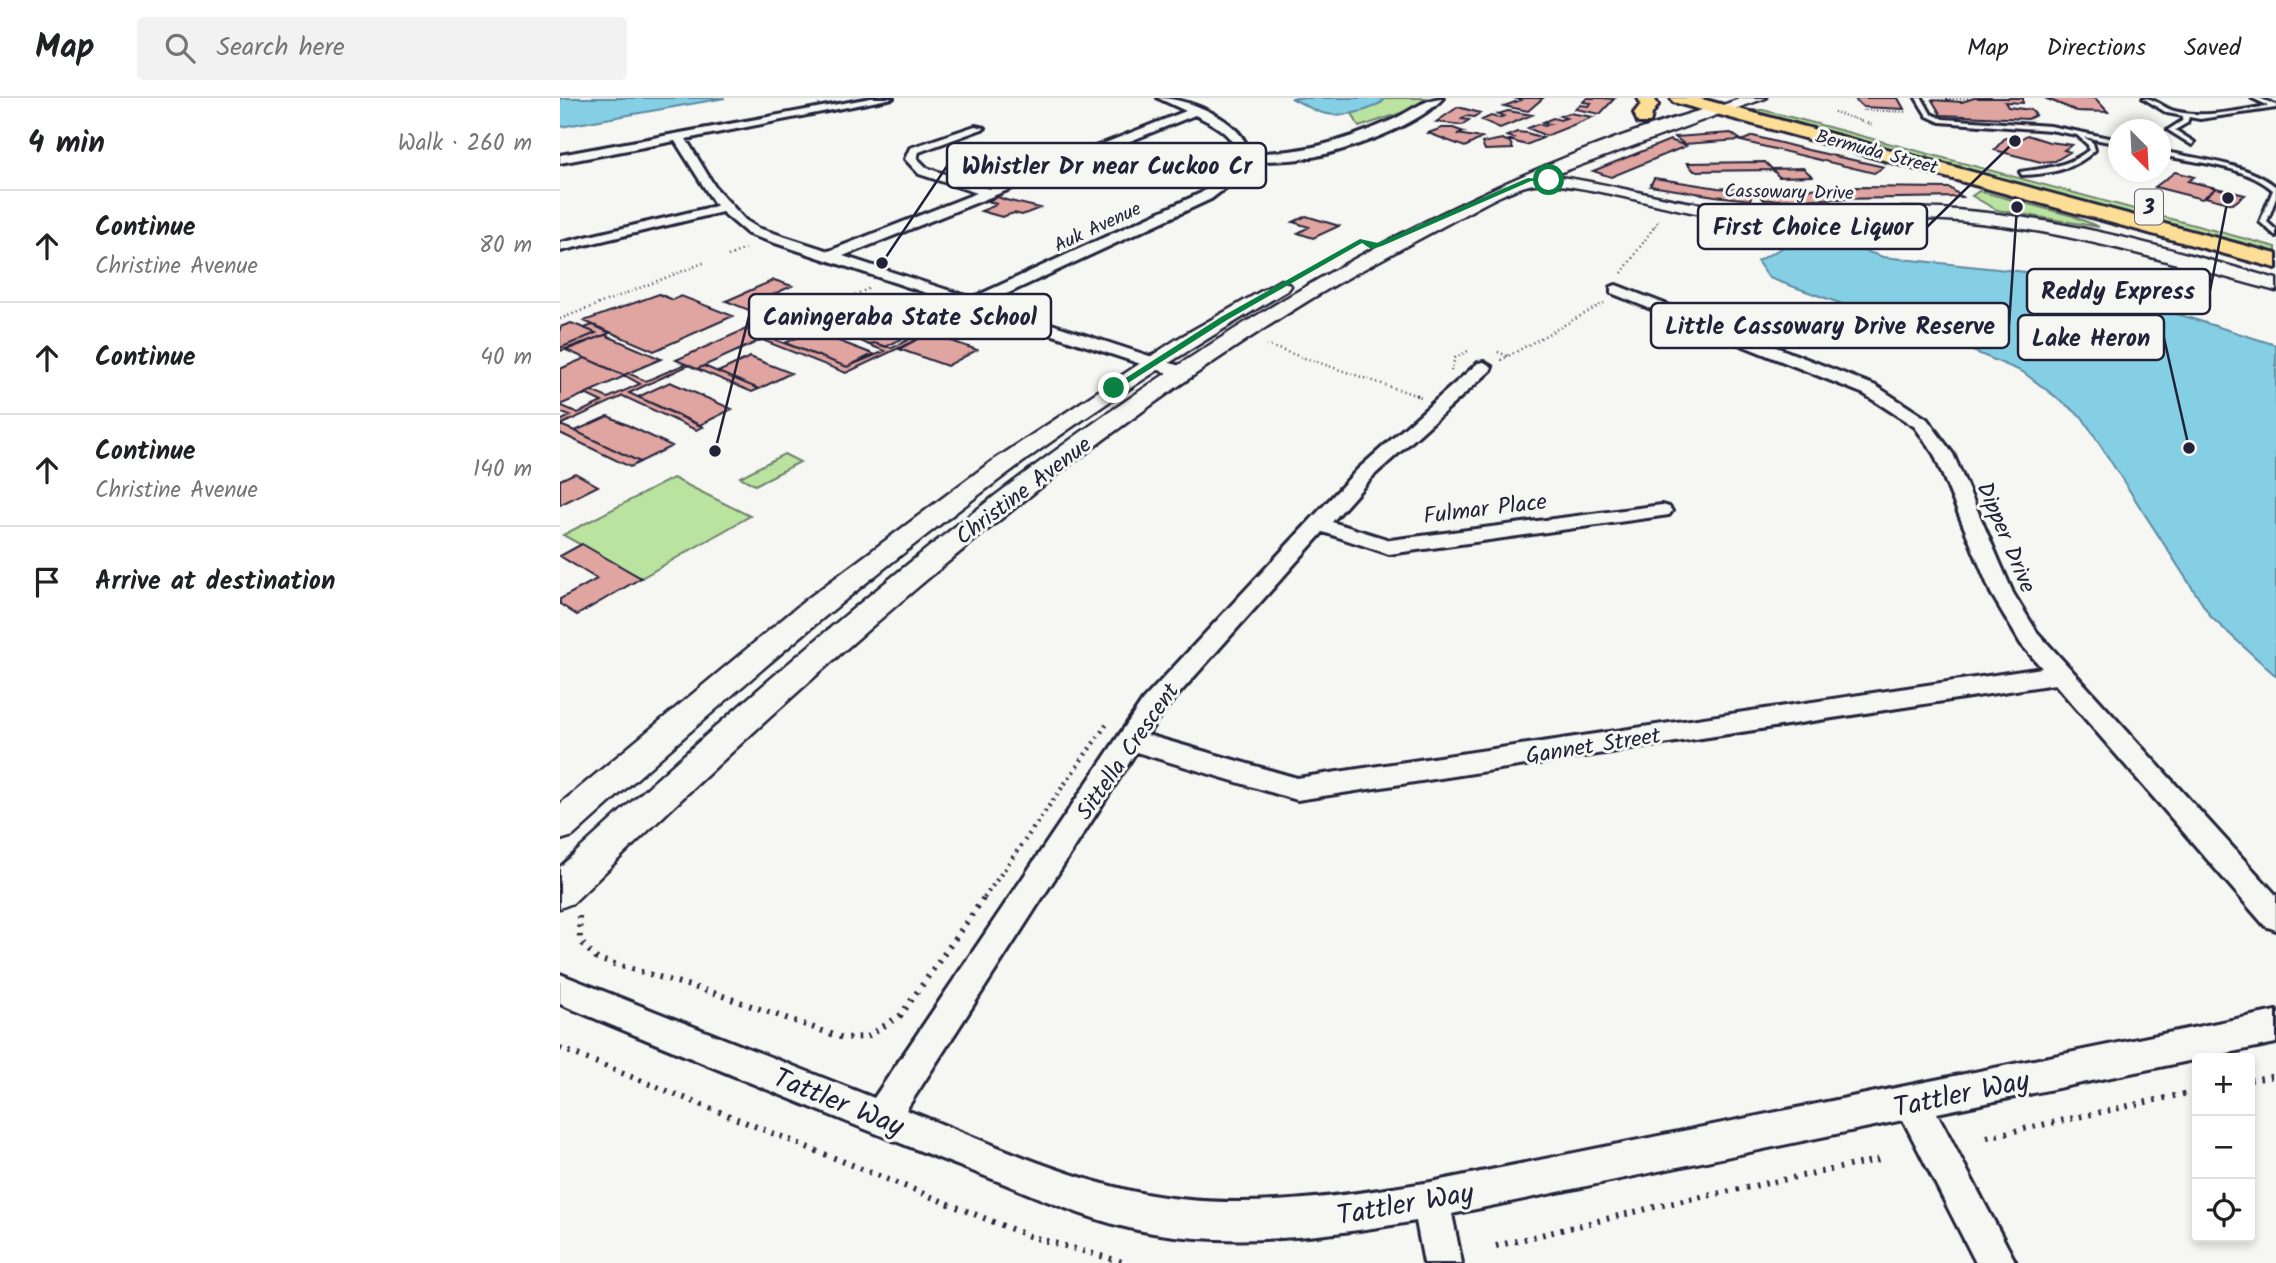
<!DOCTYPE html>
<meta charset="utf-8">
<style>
:root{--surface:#fff;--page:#f2f2f2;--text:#202124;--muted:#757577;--line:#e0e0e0}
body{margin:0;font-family:Kalam,sans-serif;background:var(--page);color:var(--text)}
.controls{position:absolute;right:21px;bottom:21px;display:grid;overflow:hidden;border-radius:7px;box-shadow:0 4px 10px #0003}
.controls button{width:63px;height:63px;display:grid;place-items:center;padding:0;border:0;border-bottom:2px solid var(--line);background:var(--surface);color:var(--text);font:35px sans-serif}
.compass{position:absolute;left:1548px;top:21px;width:63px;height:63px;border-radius:50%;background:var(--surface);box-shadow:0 4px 10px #0003;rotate:156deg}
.stop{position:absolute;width:21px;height:21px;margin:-16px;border:5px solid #0b8043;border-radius:50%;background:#fff}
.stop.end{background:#0b8043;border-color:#fff;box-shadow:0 2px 7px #0008}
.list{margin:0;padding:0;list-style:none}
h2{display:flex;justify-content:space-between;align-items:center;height:91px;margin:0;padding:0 28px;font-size:30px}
h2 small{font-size:23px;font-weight:400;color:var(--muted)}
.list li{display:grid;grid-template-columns:46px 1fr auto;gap:21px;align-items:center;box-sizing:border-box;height:112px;padding:0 28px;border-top:2px solid var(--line)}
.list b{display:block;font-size:26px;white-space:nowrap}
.list p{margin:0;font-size:23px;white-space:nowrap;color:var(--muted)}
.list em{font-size:23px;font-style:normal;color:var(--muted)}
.icon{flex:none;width:38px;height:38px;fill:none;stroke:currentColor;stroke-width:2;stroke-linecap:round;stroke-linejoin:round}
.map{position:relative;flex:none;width:1716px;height:1165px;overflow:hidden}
header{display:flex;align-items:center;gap:42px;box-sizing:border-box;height:98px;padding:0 35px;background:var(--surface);border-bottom:2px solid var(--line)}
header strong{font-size:33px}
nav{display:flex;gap:38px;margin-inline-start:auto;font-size:24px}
.search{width:490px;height:63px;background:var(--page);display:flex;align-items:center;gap:18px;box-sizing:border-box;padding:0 24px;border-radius:7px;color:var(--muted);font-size:26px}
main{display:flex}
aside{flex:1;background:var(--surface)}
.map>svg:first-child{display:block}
.green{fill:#b9e39f;stroke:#6e826d;stroke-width:2}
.water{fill:#85cfe5;stroke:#5d8aa1;stroke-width:2}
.building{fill:#e0a5a0;stroke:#22223b;stroke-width:2}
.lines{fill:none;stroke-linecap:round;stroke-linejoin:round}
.service-casing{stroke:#22223b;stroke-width:6}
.minor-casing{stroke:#22223b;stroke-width:6}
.tertiary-casing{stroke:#22223b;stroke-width:5}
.secondary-casing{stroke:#22223b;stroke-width:5}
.primary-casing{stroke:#22223b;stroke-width:6}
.path-far4{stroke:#22223b;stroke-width:2;stroke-dasharray:1 2.5;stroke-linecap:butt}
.path-far3{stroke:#22223b;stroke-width:2.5;stroke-dasharray:1 3.5;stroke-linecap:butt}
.path-far2{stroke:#22223b;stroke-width:3.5;stroke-dasharray:2 4.5;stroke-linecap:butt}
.path-far1{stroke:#22223b;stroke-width:4.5;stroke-dasharray:2 5;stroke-linecap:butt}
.path{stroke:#22223b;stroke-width:6;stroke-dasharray:2.5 7;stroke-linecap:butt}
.service{fill:#f6f6f2;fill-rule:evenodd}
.minor{fill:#f6f6f2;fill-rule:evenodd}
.tertiary{fill:#f6f6f2;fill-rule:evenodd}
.secondary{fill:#f6f6f2;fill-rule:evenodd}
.primary{fill:#fdde96;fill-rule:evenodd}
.route{fill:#0b8043}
.labels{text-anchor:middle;stroke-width:6;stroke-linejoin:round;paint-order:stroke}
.far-street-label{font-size:19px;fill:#22223b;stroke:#f6f6f2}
.shield{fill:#f6f6f2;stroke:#626272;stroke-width:2}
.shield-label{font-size:21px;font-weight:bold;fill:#22223b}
.street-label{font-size:23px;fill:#22223b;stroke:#f6f6f2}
.near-street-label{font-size:28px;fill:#22223b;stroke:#f6f6f2}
.leader{fill:none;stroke:#22223b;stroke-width:2.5}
.callout-dot{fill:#22223b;stroke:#f6f6f2;stroke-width:2.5}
.callout{fill:#f6f6f2;stroke:#22223b;stroke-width:2.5}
.callout-label{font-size:24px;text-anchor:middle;font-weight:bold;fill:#22223b}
</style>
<header>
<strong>Map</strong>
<div class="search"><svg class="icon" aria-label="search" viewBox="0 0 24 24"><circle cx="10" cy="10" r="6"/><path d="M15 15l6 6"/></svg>Search here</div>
<nav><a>Map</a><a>Directions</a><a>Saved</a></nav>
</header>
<main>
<aside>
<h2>4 min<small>Walk · 260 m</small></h2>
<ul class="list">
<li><svg class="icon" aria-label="ahead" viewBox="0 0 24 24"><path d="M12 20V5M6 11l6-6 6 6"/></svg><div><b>Continue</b><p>Christine Avenue</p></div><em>80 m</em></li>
<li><svg class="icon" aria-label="ahead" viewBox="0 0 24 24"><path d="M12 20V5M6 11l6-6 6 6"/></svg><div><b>Continue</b></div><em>40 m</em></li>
<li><svg class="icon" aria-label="ahead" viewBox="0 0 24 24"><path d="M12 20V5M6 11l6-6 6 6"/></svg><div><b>Continue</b><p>Christine Avenue</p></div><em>140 m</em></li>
<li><svg class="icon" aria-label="arrive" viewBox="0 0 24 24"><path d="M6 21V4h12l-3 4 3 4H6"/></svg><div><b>Arrive at destination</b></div></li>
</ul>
</aside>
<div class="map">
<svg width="1716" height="1165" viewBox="0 0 1716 1165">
<rect width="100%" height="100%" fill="#f6f6f2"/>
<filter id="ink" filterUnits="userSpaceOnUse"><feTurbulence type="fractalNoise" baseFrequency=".0143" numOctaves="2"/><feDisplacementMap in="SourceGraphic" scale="14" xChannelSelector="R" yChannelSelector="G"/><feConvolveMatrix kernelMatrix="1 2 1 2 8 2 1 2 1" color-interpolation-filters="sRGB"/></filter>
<g filter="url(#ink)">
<path class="green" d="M826,0H866L850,12L799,29L792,15L821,5Z
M1191,12H1203L1242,22L1716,149V158Z
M1419,93L1513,118L1539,129L1437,112L1412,98Z
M224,356L240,364L195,387L180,379Z
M113,380L190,418L81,480L3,437Z"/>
<path class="water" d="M0,0H165L0,29Z
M731,0H826C814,13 785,19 767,16C755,14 742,5 731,0Z
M1270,141L1323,159L1466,174L1509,182L1716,247V578L1651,519L1522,319L1463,274L1401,248L1209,180L1197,163L1237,142Z"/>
<path class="building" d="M983,0L968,13L944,8L961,2L954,0Z
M1027,0H1042L1054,1L1040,16L1015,11L1020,7L1028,8L1031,5L1023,4Z
M1294,0H1338L1344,11L1303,9Z
M1414,0H1463V5L1445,4L1448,9L1471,12L1476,17L1468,21L1381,17L1372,2L1402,4Z
M1485,0H1535L1548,14L1517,13Z
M898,9L920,15L914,19L906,18L902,21L909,22L903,27L876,24Z
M948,13L972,17L940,30L922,22L931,18L938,20L944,18L938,16Z
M1009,15L1033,19L986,38L968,30L978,26L985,28L990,26L983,24L993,20L1000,22L1006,20L1000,18Z
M882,30H893L904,34L897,36L922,40L905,49L868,35Z
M957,34L967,35L983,40L966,47L949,42L954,40L947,38Z
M1171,35L1181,42L1124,46L1115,39Z
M1467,37L1489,44L1512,47L1504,52L1510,54L1495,63L1481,64L1434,52L1445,40L1459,42Z
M1193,38L1248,52L1324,69L1314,75L1181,43Z
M942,41L950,44L953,51L925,52L922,45Z
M1110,42L1126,48L1051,79L1033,73Z
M1205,64L1212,71L1243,70L1252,78L1219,79L1213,72L1134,73L1127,65Z
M1615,74L1634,79L1628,83L1656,90L1642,101L1595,89Z
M1094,80L1158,90L1193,93L1190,102L1155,98L1090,88Z
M1293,89L1390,90L1402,99L1204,102L1196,93Z
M1656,90L1685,97L1673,106L1645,99Z
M438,99L446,102L480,110L462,117L454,115L442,119L421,113L434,108L436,106L428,103Z
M746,118L779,128L753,140L738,135L749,129L733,124Z
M214,182L232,188L214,196L243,207L212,221L166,203Z
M99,196L113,202L121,198L173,218L94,253L24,223Z
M312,222L323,226L328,223L352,235L326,249L314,245L309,247L284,235Z
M11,225L24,230L36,235L0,250V229Z
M33,227L50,235L0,253V250L36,235L24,230Z
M186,231L208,239L137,271L116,262Z
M252,233L313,256L287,269L225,245Z
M369,235L417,252L387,268L339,251Z
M45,237L101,261L64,277L6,252Z
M355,238L360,240L286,275L202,242L208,239L287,269L325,253L309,247L314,245L332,250Z
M190,259L231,275L199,291L158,274Z
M25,260L65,278L0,307V271Z
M125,266L129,267L69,295L143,329L136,332L63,298L0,327V323L10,318L0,314V307L18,315L42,304L25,296L31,293L48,300L80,286L64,277L68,275L86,283Z
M144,268L158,274L199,291L192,294L137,271Z
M110,284L172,311L140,327L78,299Z
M48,318L112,348L80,364L15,333Z
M0,327L15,333L80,364L70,369L0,335Z
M15,375L38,388L0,407V382Z
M22,446L81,480L17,517L0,506V501L37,481L0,458Z"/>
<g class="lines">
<defs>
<path id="service" d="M1356,0H1362L1371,16L1383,21L1490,28L1559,42V46L1524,39L1533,45L1535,52C1514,72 1490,76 1462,77L1460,74C1487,70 1507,69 1529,52L1528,47L1517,37L1490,32L1380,24L1367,18Z
M1583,0C1595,0 1603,10 1614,13C1645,21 1678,12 1709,8L1692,0H1699L1716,7V10L1640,21L1629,19L1627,25L1615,32L1634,44L1632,47L1608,32L1622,23L1623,18L1607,15Z
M1601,53C1636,61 1688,65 1716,89V100L1707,124L1716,132V138L1700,124L1713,92C1684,67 1637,65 1601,57Z"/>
<path id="minor" d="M311,0H333L126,41L155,89L185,122L198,130L269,153L417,95L359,76L345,61L350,50L415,28L425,30L359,54L357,60L367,70L429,91L626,13L598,0C628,0 683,22 689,55C740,56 783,44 830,23C847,16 865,0 883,0C857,29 779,56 740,61C722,63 704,63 686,63L677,81L651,101L427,205L629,271L632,275L629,279L623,280L188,136L162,114L0,153V145L156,108L115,43L0,65V57ZM635,17C654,26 670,35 678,54L668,76L641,95L412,200L283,158Z
M1056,187L1316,288L1367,321L1393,356L1453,495L1477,534L1716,797V832L1705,828L1495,586L737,702L576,654L346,1012C419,1040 494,1076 571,1093C669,1115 773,1100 871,1084L1716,913V945L1377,1015L1456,1165H1416L1343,1022L892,1116L902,1165H864L856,1123C769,1138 680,1149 593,1135C528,1124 468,1094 407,1071C271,1019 136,962 0,906V876L314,1000L583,602L798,371L918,265L924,264L932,269L930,273L812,379L772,424L830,442L1102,407L1109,409L1112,413L1109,417L829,456L763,434L601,616L587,637L737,680L1482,570L1461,546L1431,495L1374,356L1355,329L1304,296L1051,195V189Z"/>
<path id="tertiary" d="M1160,7L1167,11L1165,14L991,78C1049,84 1105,104 1163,109C1240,116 1318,106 1396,112C1505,120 1611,151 1716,181V193C1611,165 1509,132 1399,123C1317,116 1235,128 1153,118C1113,113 1000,79 969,87C942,94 914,112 889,125C843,150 796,174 751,201C478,369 243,582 13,805L0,810V769C261,530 531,296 847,133C946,82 1052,36 1160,7Z
M721,182L731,188L728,192C631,250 535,310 444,378C293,490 152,612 13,738L0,742V706L247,501L428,366L617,241Z"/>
<path id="secondary" d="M1182,0H1206L1160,16L1152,11Z"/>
<path id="primary" d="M1078,0H1094L1098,7L1092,16L1090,25H1078L1074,15L1081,6Z
M1111,0H1138L1716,156V170L1113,4Z"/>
</defs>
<use href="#service" class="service-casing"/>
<use href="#minor" class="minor-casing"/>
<use href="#tertiary" class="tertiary-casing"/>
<use href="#secondary" class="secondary-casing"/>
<use href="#primary" class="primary-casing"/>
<path class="path-far4" d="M1484,0L1515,13L1537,14
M1379,2L1410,0
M1296,4L1305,10
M1302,12L1348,14
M1274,14L1313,27
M1093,131L1099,122"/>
<path class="path-far3" d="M168,158L185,151
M1062,175L1094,129
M0,221L146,164
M205,238L310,190
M357,239L396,220
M706,247L861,299
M938,254L948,258
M941,262L1044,205
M891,273L895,260L908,253"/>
<path class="path-far2" d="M856,297L861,299"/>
<path class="path-far1" d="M424,800L549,623"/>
<path class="path" d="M19,818L20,843L37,861L154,895L283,940L307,939L341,917L425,798
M0,950L469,1138L566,1165
M1690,982L1716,978
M1427,1039L1637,993
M936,1148L1099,1108L1322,1061"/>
<use href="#service" class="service"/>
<use href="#minor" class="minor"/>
<use href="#tertiary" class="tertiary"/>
<use href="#secondary" class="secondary"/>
<use href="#primary" class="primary"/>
</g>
</g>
<path class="route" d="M968,80L992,82L971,83L822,148L811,151L802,145L667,222L557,292L550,290L661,219L800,141L818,145Z"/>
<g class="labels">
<g class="far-street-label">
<text transform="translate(1317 53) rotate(15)" y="7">Bermuda Street</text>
<text transform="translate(1229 93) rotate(1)" y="7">Cassowary Drive</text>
<text transform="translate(537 128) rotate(-25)" y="7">Auk Avenue</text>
</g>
<rect class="shield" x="1575" y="91.5" width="28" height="35" rx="5"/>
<g class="shield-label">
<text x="1589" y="116">3</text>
</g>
<g class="street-label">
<text transform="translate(463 392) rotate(-37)" y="8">Christine Avenue</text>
<text transform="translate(925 410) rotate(-7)" y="8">Fulmar Place</text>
<text transform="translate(1447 439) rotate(67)" y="8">Dipper Drive</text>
<text transform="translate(1033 647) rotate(-9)" y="8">Gannet Street</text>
<text transform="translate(567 653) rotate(-55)" y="8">Sittella Crescent</text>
</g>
<g class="near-street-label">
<text transform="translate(1401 995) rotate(-12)" y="10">Tattler Way</text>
<text transform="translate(279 1003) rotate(22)" y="10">Tattler Way</text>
<text transform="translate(845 1105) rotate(-10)" y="10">Tattler Way</text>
</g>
</g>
<path class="leader" d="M322 165L387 68M1455 43L1367 129M1668 100L1650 193M155 353L189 218M1457 109L1449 227M1629 350L1604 240"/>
<g class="callout-dot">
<circle cx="322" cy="165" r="7"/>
<circle cx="1455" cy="43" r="7"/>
<circle cx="1668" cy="100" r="7"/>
<circle cx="155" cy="353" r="7"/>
<circle cx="1457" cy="109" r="7"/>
<circle cx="1629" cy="350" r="7"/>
</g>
<g class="callout">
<rect x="387" y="45" width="319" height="45" rx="7"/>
<rect x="1138" y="106" width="229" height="45" rx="7"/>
<rect x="1467" y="171" width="183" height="45" rx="7"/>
<rect x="189" y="196" width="302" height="45" rx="7"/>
<rect x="1091" y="205" width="358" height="45" rx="7"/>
<rect x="1458" y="217" width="146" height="45" rx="7"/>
</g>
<g class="callout-label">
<text x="547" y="76">Whistler Dr near Cuckoo Cr</text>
<text x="1253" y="137">First Choice Liquor</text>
<text x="1558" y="201">Reddy Express</text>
<text x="340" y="227">Caningeraba State School</text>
<text x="1270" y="236">Little Cassowary Drive Reserve</text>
<text x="1531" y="248">Lake Heron</text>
</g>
</svg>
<div class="controls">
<button>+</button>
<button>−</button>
<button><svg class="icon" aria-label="locate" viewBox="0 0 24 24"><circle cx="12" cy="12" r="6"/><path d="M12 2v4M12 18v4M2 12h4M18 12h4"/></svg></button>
</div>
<svg class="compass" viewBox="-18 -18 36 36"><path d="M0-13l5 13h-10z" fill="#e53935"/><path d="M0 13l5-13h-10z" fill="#757577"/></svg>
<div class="stop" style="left:989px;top:82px"></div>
<div class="stop end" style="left:554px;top:290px"></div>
</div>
</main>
